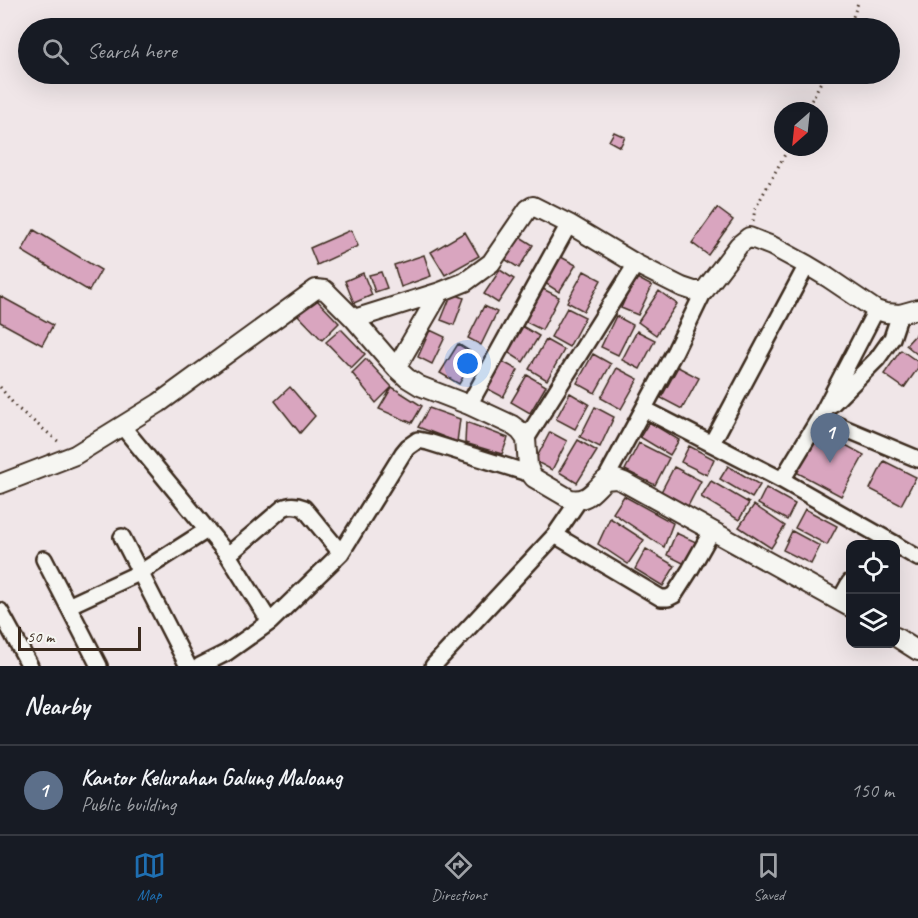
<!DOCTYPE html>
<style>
:root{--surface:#171b24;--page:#242831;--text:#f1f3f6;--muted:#9ea1a6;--line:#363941;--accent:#1f6fb2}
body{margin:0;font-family:Caveat,sans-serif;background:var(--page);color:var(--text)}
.controls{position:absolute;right:18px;bottom:18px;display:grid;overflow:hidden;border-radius:12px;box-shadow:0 6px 24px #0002}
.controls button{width:54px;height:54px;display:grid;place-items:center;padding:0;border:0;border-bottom:2px solid var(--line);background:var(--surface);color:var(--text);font:30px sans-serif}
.compass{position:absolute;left:774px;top:102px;width:54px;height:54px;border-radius:50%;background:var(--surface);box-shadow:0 6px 24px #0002;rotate:207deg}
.scale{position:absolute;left:18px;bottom:15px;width:123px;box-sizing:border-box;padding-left:6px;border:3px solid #3b2a1e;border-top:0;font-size:16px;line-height:21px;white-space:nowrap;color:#3b2a1e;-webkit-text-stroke:4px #f6f6f2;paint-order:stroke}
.you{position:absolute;left:468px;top:364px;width:21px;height:21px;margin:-15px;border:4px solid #fff;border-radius:50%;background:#1a73e8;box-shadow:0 0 0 9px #1a73e833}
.badge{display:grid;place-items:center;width:39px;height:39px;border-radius:50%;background:var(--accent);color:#fff;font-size:20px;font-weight:700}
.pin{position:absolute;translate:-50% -50px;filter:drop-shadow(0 2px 3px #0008)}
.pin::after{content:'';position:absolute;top:32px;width:21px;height:18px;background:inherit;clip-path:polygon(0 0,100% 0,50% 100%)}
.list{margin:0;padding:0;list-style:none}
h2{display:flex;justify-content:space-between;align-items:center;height:78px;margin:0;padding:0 24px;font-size:26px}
h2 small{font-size:20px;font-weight:400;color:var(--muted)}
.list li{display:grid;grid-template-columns:39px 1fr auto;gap:18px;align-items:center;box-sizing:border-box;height:90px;padding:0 24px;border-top:2px solid var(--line)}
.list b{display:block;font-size:22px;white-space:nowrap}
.list p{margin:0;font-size:20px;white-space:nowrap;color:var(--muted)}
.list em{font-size:20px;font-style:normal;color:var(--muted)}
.icon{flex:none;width:33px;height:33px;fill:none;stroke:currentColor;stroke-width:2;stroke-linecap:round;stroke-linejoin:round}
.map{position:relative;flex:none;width:918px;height:666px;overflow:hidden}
.search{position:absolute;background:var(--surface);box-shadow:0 6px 24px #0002;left:18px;right:18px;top:18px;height:66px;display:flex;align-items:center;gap:15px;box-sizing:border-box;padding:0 21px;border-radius:33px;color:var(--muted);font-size:22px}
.sheet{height:168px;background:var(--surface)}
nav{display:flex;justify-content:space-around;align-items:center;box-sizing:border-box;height:84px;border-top:2px solid var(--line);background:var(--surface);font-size:16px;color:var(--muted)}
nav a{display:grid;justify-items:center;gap:3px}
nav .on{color:var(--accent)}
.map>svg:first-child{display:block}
.building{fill:#d9a5bf;stroke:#3b2a1e;stroke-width:1.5}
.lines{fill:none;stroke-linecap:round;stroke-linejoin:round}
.minor-casing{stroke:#3b2a1e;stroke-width:20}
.tertiary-casing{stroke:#3b2a1e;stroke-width:22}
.path{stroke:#3b2a1e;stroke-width:3;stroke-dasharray:1.5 4.5;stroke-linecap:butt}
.minor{stroke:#f6f6f2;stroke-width:15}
.tertiary{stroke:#f6f6f2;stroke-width:18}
</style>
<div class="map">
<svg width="918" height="666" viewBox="0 0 918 666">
<rect width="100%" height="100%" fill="#f0e6e8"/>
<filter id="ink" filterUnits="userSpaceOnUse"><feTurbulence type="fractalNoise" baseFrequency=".0167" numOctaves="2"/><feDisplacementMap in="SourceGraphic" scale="12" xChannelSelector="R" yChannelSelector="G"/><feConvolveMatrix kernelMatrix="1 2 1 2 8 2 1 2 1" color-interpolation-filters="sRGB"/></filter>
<g filter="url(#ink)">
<path class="building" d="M614,132L625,137L620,147L609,141Z
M717,208L733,220L708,255L692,243Z
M34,230L101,270L89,291L22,251Z
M351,230L358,246L317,265L310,248Z
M465,232L479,256L445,275L431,252Z
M517,235L533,245L519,268L503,258Z
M424,255L431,276L401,287L394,265Z
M561,257L576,265L559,292L545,283Z
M500,270L514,279L498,303L484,294Z
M584,271L601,280L584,311L567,302Z
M381,272L387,288L375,292L369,275Z
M363,273L372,295L354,303L345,281Z
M635,277L652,286L638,315L621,308Z
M541,288L559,297L542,330L524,321Z
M659,291L677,304L656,335L638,322Z
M452,293L464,298L454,325L441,320Z
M0,296L53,325L42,345L0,322Z
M315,298L339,323L322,340L297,314Z
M484,306L497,312L481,345L468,338Z
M567,308L585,317L569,347L551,337Z
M616,316L633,325L618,355L601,347Z
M522,326L539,336L523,362L506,351Z
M341,329L365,354L351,368L326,342Z
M430,330L445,337L432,364L418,357Z
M637,331L655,340L640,369L622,360Z
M918,332V355L906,345Z
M546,340L564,350L547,380L529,369Z
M458,344L476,355L459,384L440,373Z
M901,350L918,362V368L904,388L884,374Z
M593,354L611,364L595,393L577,383Z
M366,359L392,387L376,403L352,373Z
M501,361L518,370L503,397L486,388Z
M678,367L699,378L682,409L661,398Z
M617,368L638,379L621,409L601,398Z
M527,375L546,386L530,413L511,402Z
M290,387L315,416L300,433L275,401Z
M392,387L422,406L412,423L379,409Z
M570,393L589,404L575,429L556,419Z
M595,407L614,417L600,447L580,437Z
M429,408L460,419L457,442L418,427Z
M466,422L508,438L502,454L465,443Z
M649,422L679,440L670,455L640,437Z
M818,430L864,455L841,496L796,472Z
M550,432L567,441L552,470L535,461Z
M578,440L597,451L577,483L559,472Z
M639,443L669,458L655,485L625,470Z
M689,446L714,459L707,475L681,462Z
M884,461L916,477L901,505L870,489Z
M728,466L760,485L752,498L720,479Z
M674,467L701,481L688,506L661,492Z
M711,481L749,503L739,520L701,497Z
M766,488L795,504L787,520L758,504Z
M624,496L673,523L664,547L613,513Z
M754,505L785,526L771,548L739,527Z
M805,509L837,526L827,545L795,528Z
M610,518L644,540L628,564L598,544Z
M792,531L820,546L811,564L783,550Z
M676,533L696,542L685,564L667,555Z
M646,549L675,566L663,586L635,569Z"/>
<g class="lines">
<defs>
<path id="minor" d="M832,404L877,359L892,338L900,314
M469,405L569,224
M644,409L782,480L895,544
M820,418L918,459
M122,426L228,555L270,622
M526,439L636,264
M712,443L807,265
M605,480L675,351L704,291
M782,480L822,414L876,310
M555,535L661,598H668L674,595L690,570L712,531
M122,537L188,666
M896,545L918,558
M228,555L283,508C290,504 297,505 304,508L341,553
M44,559L99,666
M840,600L850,582
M68,606L141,572L207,530
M0,611L30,666
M200,666L226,653L270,622L341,553L403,453L408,447L418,440L428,442L531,474
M433,666L555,535L579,500"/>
<path id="tertiary" d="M354,319L440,292L465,282L491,263L528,209L533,206L569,224L636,264L682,287L694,291H704L739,245L749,237L772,246L807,265L827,277L876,310L886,313L900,314L918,309
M396,368L440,292
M0,484L75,455L159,403L316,289L325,290L354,319L396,368L407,378L420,386L469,405L512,425L520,431L526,439L528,466L531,474L534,478L570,499C588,502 593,491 605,480L616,479L624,482L850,607
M896,637L918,651"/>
</defs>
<use href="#minor" class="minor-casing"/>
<use href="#tertiary" class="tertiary-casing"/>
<path class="path" d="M849,28L859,0
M806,111L825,74
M753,221L755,209L789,147
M0,387L16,407L59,442"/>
<use href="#minor" class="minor"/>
<use href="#tertiary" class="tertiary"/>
</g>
</g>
</svg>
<div class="controls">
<button><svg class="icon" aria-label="locate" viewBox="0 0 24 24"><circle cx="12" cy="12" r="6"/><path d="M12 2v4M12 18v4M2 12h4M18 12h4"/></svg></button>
<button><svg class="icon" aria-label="layers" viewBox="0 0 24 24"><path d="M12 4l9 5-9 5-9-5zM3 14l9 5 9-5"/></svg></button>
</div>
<svg class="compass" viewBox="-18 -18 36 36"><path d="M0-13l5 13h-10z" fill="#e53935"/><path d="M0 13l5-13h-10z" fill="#9ea1a6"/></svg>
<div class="scale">50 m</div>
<div class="you"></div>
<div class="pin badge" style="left:830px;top:463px;background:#5c6f8a">1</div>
<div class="search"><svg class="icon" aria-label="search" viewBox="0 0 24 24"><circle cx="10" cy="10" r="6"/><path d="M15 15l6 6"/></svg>Search here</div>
</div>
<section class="sheet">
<h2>Nearby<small></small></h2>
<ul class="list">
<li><span class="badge" style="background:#5c6f8a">1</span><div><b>Kantor Kelurahan Galung Maloang</b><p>Public building</p></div><em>150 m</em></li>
</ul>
</section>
<nav>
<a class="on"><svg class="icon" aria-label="map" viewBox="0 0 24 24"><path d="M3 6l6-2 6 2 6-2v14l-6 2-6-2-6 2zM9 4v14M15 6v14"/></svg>Map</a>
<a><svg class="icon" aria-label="directions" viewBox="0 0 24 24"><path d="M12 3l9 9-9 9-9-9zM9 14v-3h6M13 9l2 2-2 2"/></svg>Directions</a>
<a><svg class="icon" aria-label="saved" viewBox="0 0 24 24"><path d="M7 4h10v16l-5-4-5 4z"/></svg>Saved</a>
</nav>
